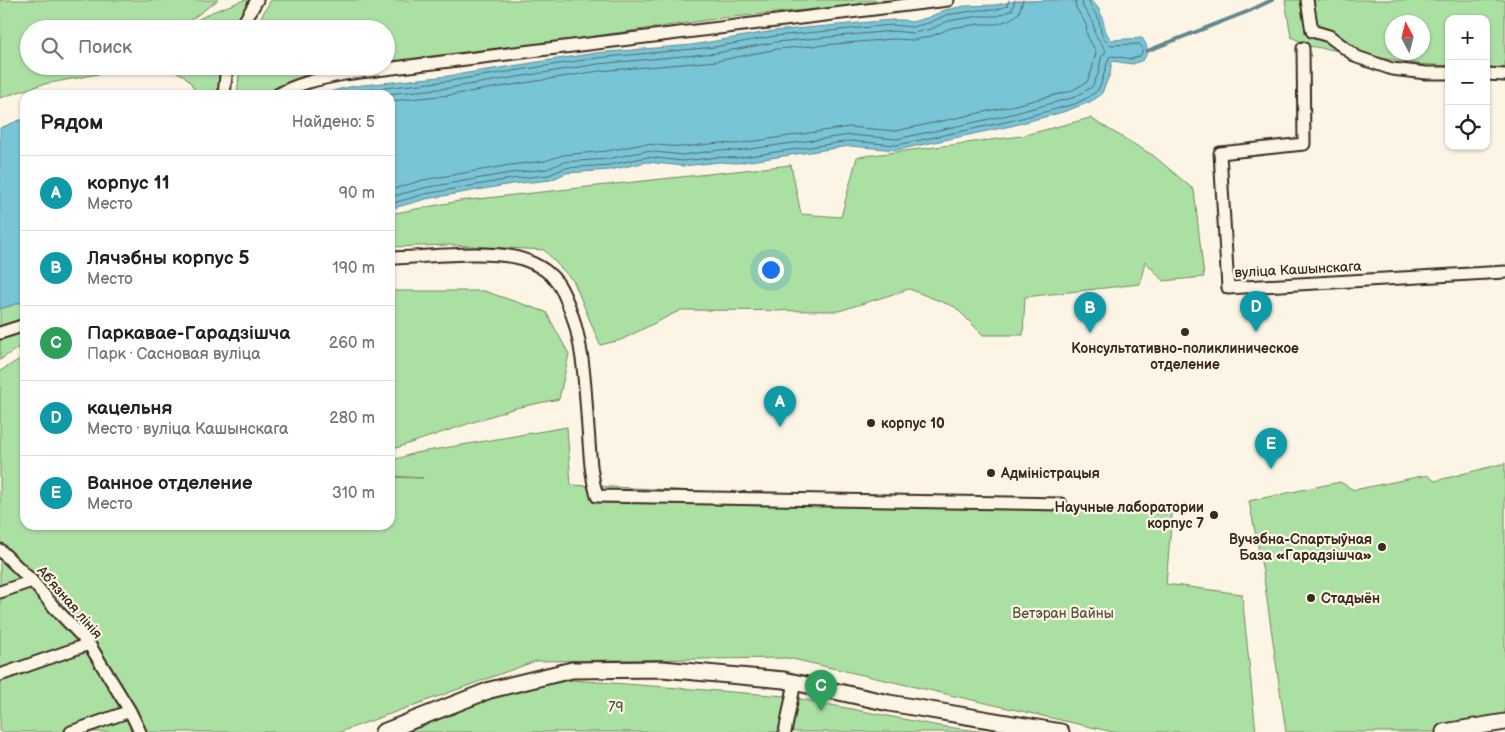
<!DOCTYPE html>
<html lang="ru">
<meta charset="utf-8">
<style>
:root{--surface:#fff;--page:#f2f2f2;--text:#222;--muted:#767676;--line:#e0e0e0;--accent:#db2777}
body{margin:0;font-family:"Balsamiq Sans",sans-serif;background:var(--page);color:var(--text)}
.controls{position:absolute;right:15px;top:15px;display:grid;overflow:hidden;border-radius:10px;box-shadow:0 1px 4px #0004}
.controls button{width:45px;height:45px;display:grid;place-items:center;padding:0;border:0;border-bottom:1px solid var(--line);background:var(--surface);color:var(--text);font:25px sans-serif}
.compass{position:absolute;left:1385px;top:15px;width:45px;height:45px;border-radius:50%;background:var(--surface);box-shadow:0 1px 4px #0004;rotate:353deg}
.you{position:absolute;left:770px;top:269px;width:18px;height:18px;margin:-12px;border:4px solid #fff;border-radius:50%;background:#1a73e8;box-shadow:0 0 0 8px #1a73e833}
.badge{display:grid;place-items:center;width:32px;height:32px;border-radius:50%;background:var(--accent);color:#fff;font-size:16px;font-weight:700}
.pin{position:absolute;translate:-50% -41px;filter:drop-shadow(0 1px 2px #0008)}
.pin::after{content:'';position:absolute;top:26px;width:18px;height:15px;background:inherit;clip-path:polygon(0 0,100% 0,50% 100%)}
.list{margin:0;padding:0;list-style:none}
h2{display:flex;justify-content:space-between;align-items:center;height:65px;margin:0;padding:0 20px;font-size:21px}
h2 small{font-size:16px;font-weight:400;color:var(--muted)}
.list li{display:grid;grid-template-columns:32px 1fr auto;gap:15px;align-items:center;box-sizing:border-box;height:75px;padding:0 20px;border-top:1px solid var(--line)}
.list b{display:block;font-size:19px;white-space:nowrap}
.list p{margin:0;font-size:16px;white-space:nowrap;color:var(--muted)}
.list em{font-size:16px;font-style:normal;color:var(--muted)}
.icon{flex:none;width:28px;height:28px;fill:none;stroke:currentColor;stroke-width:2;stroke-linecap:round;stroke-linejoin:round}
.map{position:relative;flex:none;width:1505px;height:732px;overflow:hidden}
.search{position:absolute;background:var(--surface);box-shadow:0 1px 4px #0004;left:20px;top:20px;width:375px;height:55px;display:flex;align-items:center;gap:12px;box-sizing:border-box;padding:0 18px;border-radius:28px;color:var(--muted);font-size:19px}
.panel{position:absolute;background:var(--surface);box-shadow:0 1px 4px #0004;left:20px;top:90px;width:375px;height:440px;border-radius:15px}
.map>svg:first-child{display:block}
.green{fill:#abe0a3;stroke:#738560;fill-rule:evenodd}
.water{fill:#79c5d8;stroke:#60878e}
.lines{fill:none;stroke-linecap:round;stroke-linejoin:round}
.shore{stroke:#546868;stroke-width:1}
.stream{stroke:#60878e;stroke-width:4}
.street-casing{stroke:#3b2a1e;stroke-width:15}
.secondary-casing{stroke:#3b2a1e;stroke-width:19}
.street{stroke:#fcf5e5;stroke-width:11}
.secondary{stroke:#fcf5e5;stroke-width:15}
.poi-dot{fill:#3b2a1e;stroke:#fcf5e5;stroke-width:2}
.labels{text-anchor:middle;stroke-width:4.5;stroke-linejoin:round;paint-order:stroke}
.street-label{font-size:14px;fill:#3b2a1e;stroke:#fcf5e5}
.poi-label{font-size:14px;font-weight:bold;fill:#3b2a1e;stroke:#fcf5e5;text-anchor:start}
.park-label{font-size:14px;fill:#57583f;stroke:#fcf5e5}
</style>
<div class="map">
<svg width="1505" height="732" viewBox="0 0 1505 732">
<rect width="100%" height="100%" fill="#fcf5e5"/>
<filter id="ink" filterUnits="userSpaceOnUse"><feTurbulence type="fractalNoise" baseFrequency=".02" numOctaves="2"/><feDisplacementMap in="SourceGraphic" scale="10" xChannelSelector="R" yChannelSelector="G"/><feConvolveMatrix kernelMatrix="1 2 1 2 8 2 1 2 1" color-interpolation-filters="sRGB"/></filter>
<g filter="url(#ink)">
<path class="green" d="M0,0H218L178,29H29V66H221L219,95H197L191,83L183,75L172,70L143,68L103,73L40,85L0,98Z
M244,0H249L233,29H181L212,12Z
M271,0H909L722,18L386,66V29H254Z
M1285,0H1505V68L1486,67V19H1449V66L1417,64L1309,46L1291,37ZM1392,22H1422V52H1392Z
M240,66H386L282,95H237Z
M1090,118L1154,156L1194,190L1204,277L1163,281L1145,261L1140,284L1025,297L1023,335H983L955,307L909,289L839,311L681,310L621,340L600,345L574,282L544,250L450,245L390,247V214L459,201L791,165L801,214L841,217L857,157L1021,136Z
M390,291H484L546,312L569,354L559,399L515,408L390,450Z
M25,301V343L0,360V309Z
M25,356V525H390V477L423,478L390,476V461L415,453L567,427L571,485L1172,514L1166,584L1242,594L1256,732H1113L788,658L536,661L340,732H0V371Z
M1505,463V718L1451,732H1286L1263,572L1249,501L1340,482L1354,490L1427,475L1435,481Z
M572,680L785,696L939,726L986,732H402L514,690L541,683Z"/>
<path class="water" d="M1088,0C1106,7 1100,27 1111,40L1142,38C1148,45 1149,53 1143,60L1133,64L1112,61L1110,74L1101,95L1090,102L1063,112L1011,126L897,150L850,146L737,163L720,162L683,166L647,162L610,170L566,173L551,180L512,184L426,199L390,209V95H322L336,90L354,86L448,76L596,53L692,45L774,31L891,20H903L911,22L927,18L945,10L965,6L995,5L1016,1Z
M20,120H25V301L0,309V128Z"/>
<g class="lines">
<path class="shore" d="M337,95L355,91L449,81L597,58L715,47L775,36L892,25L912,27L929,23L946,15L979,10H996L1007,6L1009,0
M376,95L449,88L598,64L716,53L776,42L893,31L913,33L931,29L948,21L979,16H997L1012,10L1015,0
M390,101L450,95L599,71L717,61L777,49L893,39L914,40L932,36L951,28L980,24H997L1009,20L1019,13L1023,0
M390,190L423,180L510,165L545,161L563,155L607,151L644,144L683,147L719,143L736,144L849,127L896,131L1007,107L1071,91L1087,82L1092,70L1096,52L1087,35L1086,24L1076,8L1075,0
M390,197L424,188L510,173L547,169L564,162L608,159L646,151L683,155L719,150L736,151L850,135L897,139L1008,115L1060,101L1073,98L1092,87L1099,72L1101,58L1106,51L1095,34L1093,22L1083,7L1082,0
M390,204L425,194L511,179L549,175L565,168L609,165L647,157L683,161L719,157L736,158L850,141L897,145L1010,121L1075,104L1087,98L1097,91L1101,84L1109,57L1113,56L1132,59L1140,56C1143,52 1143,46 1139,44L1112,45C1099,41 1102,28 1098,18C1095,12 1089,6 1089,0"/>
<path class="stream" d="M1147,51L1249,11L1272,0"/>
<defs>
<path id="street" d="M1307,0L1312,31L1329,36L1357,57L1392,69L1426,73H1449
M240,29L257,0
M1303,48L1304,144L1220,153L1228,288L1505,272
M1486,74L1505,75
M224,95L227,66
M277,95C298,83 320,79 344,74L948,0
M390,258C428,257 479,250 515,257C531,261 547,269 557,282C563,290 566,299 570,309C584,346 585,389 588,428C590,452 590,473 597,496L1061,504
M0,333L25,325
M0,550L32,581L54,607L89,644L130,711L140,732
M0,592L32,581
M0,675L89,644
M71,732L130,711
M785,732L795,682"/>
<path id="secondary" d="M383,732L490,690L572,670L662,669L784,680L889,703L1061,732
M1444,732L1505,722"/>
</defs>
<use href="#street" class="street-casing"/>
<use href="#secondary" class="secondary-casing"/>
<use href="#street" class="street"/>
<use href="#secondary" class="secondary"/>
</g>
</g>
<g class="poi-dot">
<circle cx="1185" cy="332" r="5"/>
<circle cx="871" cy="423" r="5"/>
<circle cx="991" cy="473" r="5"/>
<circle cx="1214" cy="515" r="5"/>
<circle cx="1382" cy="547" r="5"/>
<circle cx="1311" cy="598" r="5"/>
</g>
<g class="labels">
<g class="street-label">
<text transform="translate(1298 269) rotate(-3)" y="5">вуліца Кашынскага</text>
<text transform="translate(70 602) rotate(49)" y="5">Абʼязная лінія</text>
</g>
<g class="poi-label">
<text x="1185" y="353" text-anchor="middle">Консультативно-поликлиническое<tspan x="1185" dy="16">отделение</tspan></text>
<text x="881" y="428">корпус 10</text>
<text x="1001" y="478">Адміністрацыя</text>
<text x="1204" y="512" text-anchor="end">Научные лаборатории<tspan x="1204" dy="16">корпус 7</tspan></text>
<text x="1372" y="544" text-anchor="end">Вучэбна-Спартыўная<tspan x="1372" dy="16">База «Гарадзішча»</tspan></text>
<text x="1321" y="603">Стадыён</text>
</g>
<g class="park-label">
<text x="1063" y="618">Ветэран Вайны</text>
<text x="616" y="712">79</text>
</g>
</g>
</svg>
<div class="controls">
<button>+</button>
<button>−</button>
<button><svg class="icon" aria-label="locate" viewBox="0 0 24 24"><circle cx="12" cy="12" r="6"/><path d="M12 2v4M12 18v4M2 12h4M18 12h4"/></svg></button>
</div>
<svg class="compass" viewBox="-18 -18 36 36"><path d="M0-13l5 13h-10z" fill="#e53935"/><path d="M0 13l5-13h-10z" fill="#767676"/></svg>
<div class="you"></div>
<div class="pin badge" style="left:780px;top:427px;background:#0f9aa8">A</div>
<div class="pin badge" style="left:1090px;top:333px;background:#0f9aa8">B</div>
<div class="pin badge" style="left:821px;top:711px;background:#2e9e5b">C</div>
<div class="pin badge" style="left:1256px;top:332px;background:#0f9aa8">D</div>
<div class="pin badge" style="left:1271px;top:469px;background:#0f9aa8">E</div>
<div class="search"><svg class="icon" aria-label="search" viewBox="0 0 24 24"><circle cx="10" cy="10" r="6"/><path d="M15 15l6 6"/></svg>Поиск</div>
<section class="panel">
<h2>Рядом<small>Найдено: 5</small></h2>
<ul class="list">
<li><span class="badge" style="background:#0f9aa8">A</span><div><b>корпус 11</b><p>Место</p></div><em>90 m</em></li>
<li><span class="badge" style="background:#0f9aa8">B</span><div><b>Лячэбны корпус 5</b><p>Место</p></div><em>190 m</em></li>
<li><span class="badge" style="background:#2e9e5b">C</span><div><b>Паркавае-Гарадзішча</b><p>Парк · Сасновая вуліца</p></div><em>260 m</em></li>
<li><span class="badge" style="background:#0f9aa8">D</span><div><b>кацельня</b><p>Место · вуліца Кашынскага</p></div><em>280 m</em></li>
<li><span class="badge" style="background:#0f9aa8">E</span><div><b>Ванное отделение</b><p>Место</p></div><em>310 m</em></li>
</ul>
</section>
</div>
